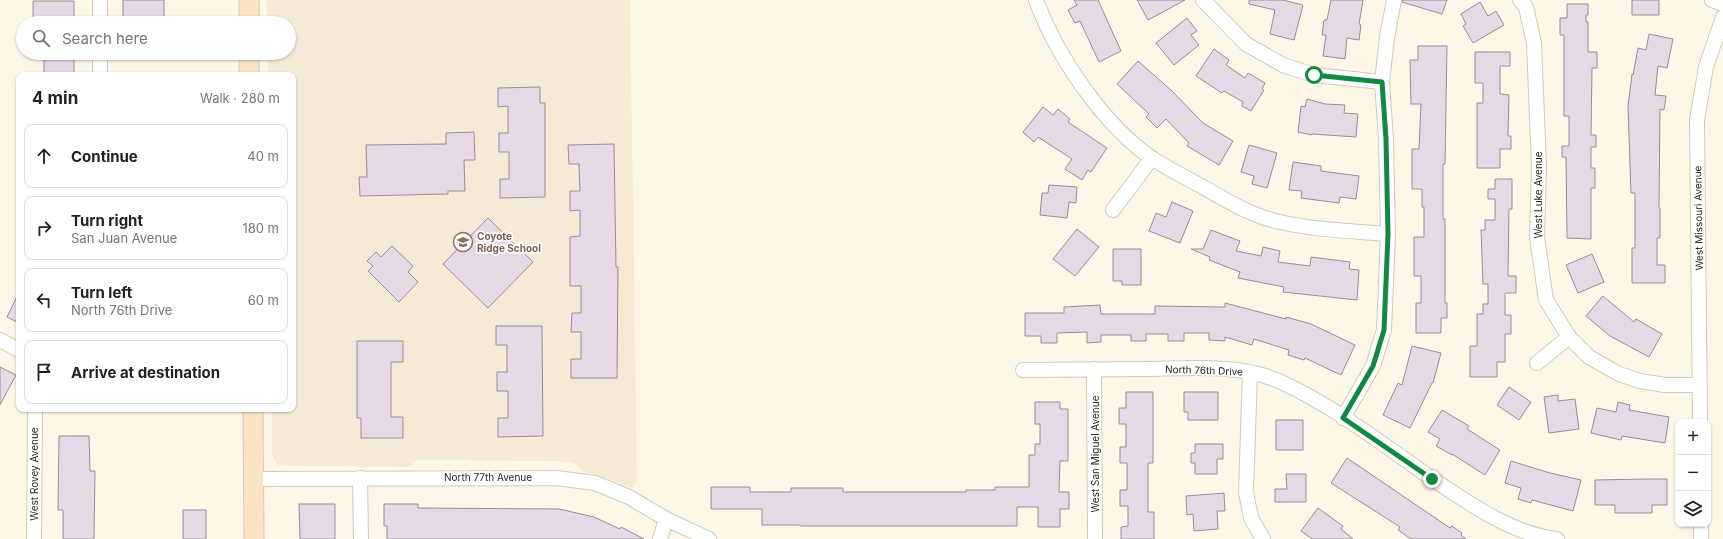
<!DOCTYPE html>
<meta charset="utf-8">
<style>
:root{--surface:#fff;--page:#f6f6f6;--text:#222;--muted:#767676;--line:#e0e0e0}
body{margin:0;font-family:Inter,sans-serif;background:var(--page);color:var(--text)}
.controls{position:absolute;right:12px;bottom:12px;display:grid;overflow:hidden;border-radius:8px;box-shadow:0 1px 3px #0004}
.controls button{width:36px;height:36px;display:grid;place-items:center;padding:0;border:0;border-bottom:1px solid var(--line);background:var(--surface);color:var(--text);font:20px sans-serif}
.stop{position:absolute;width:12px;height:12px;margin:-9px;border:3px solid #128841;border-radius:50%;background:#fff}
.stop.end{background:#128841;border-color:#fff;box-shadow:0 1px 4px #0008}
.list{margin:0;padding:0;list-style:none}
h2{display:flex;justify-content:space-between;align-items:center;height:52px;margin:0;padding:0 16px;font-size:17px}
h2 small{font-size:13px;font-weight:400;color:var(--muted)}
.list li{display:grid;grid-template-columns:26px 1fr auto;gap:12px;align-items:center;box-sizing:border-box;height:64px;margin:0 8px 8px;padding:0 8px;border:1px solid var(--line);border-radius:8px}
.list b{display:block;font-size:15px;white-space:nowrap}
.list p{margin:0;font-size:13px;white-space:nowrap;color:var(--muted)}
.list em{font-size:13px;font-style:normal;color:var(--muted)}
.icon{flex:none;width:22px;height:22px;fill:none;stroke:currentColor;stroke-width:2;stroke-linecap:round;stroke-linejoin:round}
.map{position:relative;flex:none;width:1723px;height:539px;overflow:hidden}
.search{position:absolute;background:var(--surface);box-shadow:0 1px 3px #0004;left:16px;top:16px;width:280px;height:44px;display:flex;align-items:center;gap:10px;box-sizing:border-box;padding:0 14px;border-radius:22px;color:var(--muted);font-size:15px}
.panel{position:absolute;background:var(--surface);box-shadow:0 1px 3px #0004;left:16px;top:72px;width:280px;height:340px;border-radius:8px}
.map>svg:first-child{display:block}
.built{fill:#f4ead5}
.building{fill:#e5d9e5;stroke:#978c97}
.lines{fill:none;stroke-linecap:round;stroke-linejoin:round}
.minor-casing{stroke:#d1cabc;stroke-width:16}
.secondary-casing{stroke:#d1cabc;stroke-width:21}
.minor{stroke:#fff;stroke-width:14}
.secondary{stroke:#fae5c2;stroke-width:19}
.route{stroke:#128841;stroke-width:5}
.labels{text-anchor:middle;stroke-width:3.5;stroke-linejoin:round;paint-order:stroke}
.street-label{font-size:10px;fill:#292621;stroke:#fff}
.education-label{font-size:10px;font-weight:bold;fill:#785e54;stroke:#fff;text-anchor:start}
</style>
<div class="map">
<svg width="1723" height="539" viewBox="0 0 1723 539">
<rect width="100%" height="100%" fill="#fdf7e8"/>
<path class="built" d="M267,0H630L637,481L633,488L584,471L574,463L557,461L418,460L408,467L286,466H280L276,463L272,454V409H293V75H268V53H289V23H267Z"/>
<path class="building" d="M123,0H164V23H123Z
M1074,0H1098L1121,51L1099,62L1080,21L1075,23L1068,10L1077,5Z
M1137,0H1185L1148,20Z
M1249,0H1283L1303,5L1294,40L1270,34L1275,10L1249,4Z
M1331,0H1363L1359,24L1361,25L1359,40L1347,38L1345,59L1323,56L1326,35H1322L1324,20H1327Z
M1402,0H1447L1442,14L1402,2Z
M1632,0H1659V15H1632Z
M33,1H74V23H33Z
M1480,2L1488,16L1496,11L1504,25L1473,43L1463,26L1466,24L1461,14Z
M1567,4H1588V15H1586V22H1588V52H1597V68H1592L1591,135H1596V147H1591V168H1595V188H1591V239L1567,238L1566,157H1562V146H1569V116H1564V35H1560V18H1567Z
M1187,18L1197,31L1191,35L1199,45L1174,65L1156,43Z
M1649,34L1673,39L1667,68L1658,66L1655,95L1666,96L1664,110L1660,109L1659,208H1660V238H1657V265H1665V283H1632V248H1635V193H1631L1628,106L1632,74L1633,75L1638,48L1646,50Z
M1418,46H1447L1445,164H1443V219H1445V303H1447V318H1441V333H1416V303H1421V276H1414V237H1424V207H1422V189H1412V149H1419L1421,104H1411L1410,60H1418Z
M1214,49L1229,60L1226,65L1245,78L1248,73L1265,83L1262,89L1264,90L1251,111L1242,106L1243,102L1224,91L1222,93L1196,76Z
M1475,52H1510V66H1500V94L1509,95L1508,136H1511V149H1500V168H1477V103H1483V83H1475Z
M44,53H74V75H44Z
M1138,61L1172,91L1203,123L1233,141L1219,165L1187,146L1189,143L1166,119L1157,128L1146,117L1149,114L1117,84Z
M540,87V103H545V197L500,198V179H509V152H499V133H508V106L498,107V88Z
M1307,99L1325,104L1345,105L1344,113L1358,114L1356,137L1312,134V135L1298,132L1301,106L1305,107Z
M1043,107L1053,115L1058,109L1070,119L1068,122L1107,148L1091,172L1088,170L1082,180L1065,169L1072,159L1038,137L1034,142L1023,132Z
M474,132L475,160H464L465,191H448V194L360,196L359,177H367L366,145L446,144V133Z
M614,144L616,267H618L617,378H571V359H581V332H571L572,313H581V286H570V237L580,236V210L570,211V191H580L579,164H569L568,145Z
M1249,145L1277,153L1267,188L1252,184L1254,176L1241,172Z
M1293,162L1321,166V171L1359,176L1356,199L1340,197L1339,203L1301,198L1302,191L1289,190Z
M1495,179H1512V209H1509L1508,276H1516V293H1505V315H1511V334H1505V362H1497V377H1470V346H1477V314H1483V304H1488V284H1483L1481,230H1485V220H1495V199H1488V189H1495Z
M1049,185L1077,187L1076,203L1069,202L1067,218L1040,215L1042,193H1048Z
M1172,202L1193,211L1180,243L1149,231L1156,213L1166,217Z
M488,218L533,262L488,308L443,264Z
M1077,229L1099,247L1075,276L1053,259Z
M1211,230L1240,241L1236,251L1261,256L1263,247L1280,251L1278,262L1310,266L1311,257L1350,262L1349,269L1359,270L1357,300L1283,292L1284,287L1238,278L1240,272L1209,260L1210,257L1191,249H1203Z
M392,246L413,266L408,272L418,282L399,302L368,271L373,266L367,261L376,252L381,257Z
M1113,249H1141V285H1122V281H1113Z
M1592,254L1604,282L1578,293L1566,265Z
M19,292V323L7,317Z
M1603,296L1634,322L1636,319L1662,334L1649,357L1610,336L1586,316Z
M1225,303L1286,319V317L1311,324L1355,345L1341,375L1305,358L1304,360L1288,355L1289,350L1254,339L1252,345L1225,337V341L1209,340V333H1184V341H1168V334H1146V341H1131V335H1101V342L1087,343V332L1057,333V343H1041V336H1025V313H1064V307L1100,305L1101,314H1155V306L1225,307Z
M496,326H542L543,436L498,437V418H508V391H497V372H507V345H496Z
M357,341H403V362H391V417H403V438H361V418H357Z
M1412,346L1441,353L1433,383H1432L1410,428L1383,415L1398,383L1402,385Z
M0,367L16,375L0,405Z
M1509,387L1531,402L1519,420L1497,405Z
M1126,392H1153V463H1148V512H1154V539H1121V527L1128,526V506H1120V490H1127V463H1120V447H1126V424H1119V408H1126Z
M1184,392H1218V420H1188V412H1184Z
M1558,395V401L1575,399L1579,429L1549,433L1544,397Z
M1035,402H1060V409H1068V461H1060L1059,492H1069V509H1060V527H1038V507H1017V526H800V525H762V509H711V487H750V492H791V488H843V492H966V490H995V487H1029V455H1035V444H1040V424H1035Z
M1618,402L1630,405L1629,410L1669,417L1665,443L1622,436L1621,440L1591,433L1597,408L1616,412Z
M1442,410L1469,426L1467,429L1500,450L1485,475L1452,454V455L1436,446L1440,439L1428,432Z
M1276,420H1303V450H1276Z
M59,436H89L90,471H95L94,539H63V510H58Z
M1195,444H1223V459H1217V474H1195V463H1191V453H1195Z
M1347,458L1450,528L1452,526L1462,533L1461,535L1466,539H1411L1398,530L1400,527L1331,483Z
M1511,461L1550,473L1581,480L1573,511L1532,500L1531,503L1518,499L1521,488L1505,483Z
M1286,474H1306V502H1275V489H1287Z
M1646,479H1667V505H1652V513H1615V505H1595V480Z
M1224,493L1225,511H1217L1218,529L1194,531L1193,514L1187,515L1186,496Z
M299,504H335V539H300Z
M384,504H418V508L559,509L594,517L620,529L621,527L644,539H387V526H384Z
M1318,508L1343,526L1341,529L1353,539H1312L1301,531Z
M183,510H206V539H183Z"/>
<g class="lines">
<defs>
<path id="minor" d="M100,0V23
M1036,0C1056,55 1104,126 1153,159C1169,169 1186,178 1203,187C1227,201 1252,216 1280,222C1315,230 1352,231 1388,234
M1203,0L1246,44L1283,65L1314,75L1382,82
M1520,0L1526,7L1534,43L1539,167L1537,237L1546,300L1569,337L1589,357L1619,374L1640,381L1665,385H1700
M1712,0L1723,4
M100,53V75
M1113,210L1152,158
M0,340L19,350
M1537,363L1569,337
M1094,369L1095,539
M1023,370C1065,370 1107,369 1150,369C1191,368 1242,364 1281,382C1338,408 1391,451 1443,486C1478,509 1514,534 1557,539
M1250,372L1246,492L1251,518L1263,539
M1343,418L1373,366L1384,330L1388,234L1386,139L1382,82L1387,37L1394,0
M1700,422L1697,120L1706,67L1723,17
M360,478L361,539
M254,479L556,478L595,483L629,497L666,519L709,539
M1701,524V539
M34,539L35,409
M660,539L666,519"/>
<path id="secondary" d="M249,0V23
M249,53V75
M253,409L254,539"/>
</defs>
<use href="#minor" class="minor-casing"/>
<use href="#secondary" class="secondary-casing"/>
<use href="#minor" class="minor"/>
<use href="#secondary" class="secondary"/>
</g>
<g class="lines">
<path class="route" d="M1314,75L1382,82L1386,139L1388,234L1384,330L1373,366L1343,418L1432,479"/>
</g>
<defs>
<symbol id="school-ring" viewBox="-11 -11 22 22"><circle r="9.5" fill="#fff" stroke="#8d6e63" stroke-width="1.5"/><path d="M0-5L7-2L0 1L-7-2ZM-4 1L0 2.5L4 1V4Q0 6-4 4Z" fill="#8d6e63"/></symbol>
</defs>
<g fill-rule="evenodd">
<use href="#school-ring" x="452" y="231" width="22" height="22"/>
</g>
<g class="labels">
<g class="street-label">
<text transform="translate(1538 195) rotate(-90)" y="4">West Luke Avenue</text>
<text transform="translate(1698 218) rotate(-91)" y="4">West Missouri Avenue</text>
<text transform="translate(1204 370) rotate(2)" y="4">North 76th Drive</text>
<text transform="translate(1095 454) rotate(-90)" y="4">West San Miguel Avenue</text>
<text transform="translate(34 474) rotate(-90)" y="4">West Rovey Avenue</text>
<text x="488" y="481">North 77th Avenue</text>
</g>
<g class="education-label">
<text x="477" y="240">Coyote<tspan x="477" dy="12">Ridge School</tspan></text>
</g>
</g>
</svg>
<div class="controls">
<button>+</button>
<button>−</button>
<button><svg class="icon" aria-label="layers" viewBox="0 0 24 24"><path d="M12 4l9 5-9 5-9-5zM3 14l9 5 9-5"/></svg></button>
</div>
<div class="stop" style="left:1314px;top:75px"></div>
<div class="stop end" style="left:1432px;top:479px"></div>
<div class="search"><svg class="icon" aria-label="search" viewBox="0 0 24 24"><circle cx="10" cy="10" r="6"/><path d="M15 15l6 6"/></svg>Search here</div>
<section class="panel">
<h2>4 min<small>Walk · 280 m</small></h2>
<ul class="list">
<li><svg class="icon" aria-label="ahead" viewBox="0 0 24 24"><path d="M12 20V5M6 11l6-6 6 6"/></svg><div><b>Continue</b></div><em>40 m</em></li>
<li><svg class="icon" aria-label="right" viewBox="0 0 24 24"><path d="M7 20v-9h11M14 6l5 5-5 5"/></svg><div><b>Turn right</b><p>San Juan Avenue</p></div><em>180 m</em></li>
<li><svg class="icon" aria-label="left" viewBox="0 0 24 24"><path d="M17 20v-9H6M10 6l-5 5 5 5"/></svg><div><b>Turn left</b><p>North 76th Drive</p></div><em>60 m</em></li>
<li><svg class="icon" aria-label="arrive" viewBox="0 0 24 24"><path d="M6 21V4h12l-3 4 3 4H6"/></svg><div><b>Arrive at destination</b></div></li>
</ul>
</section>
</div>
